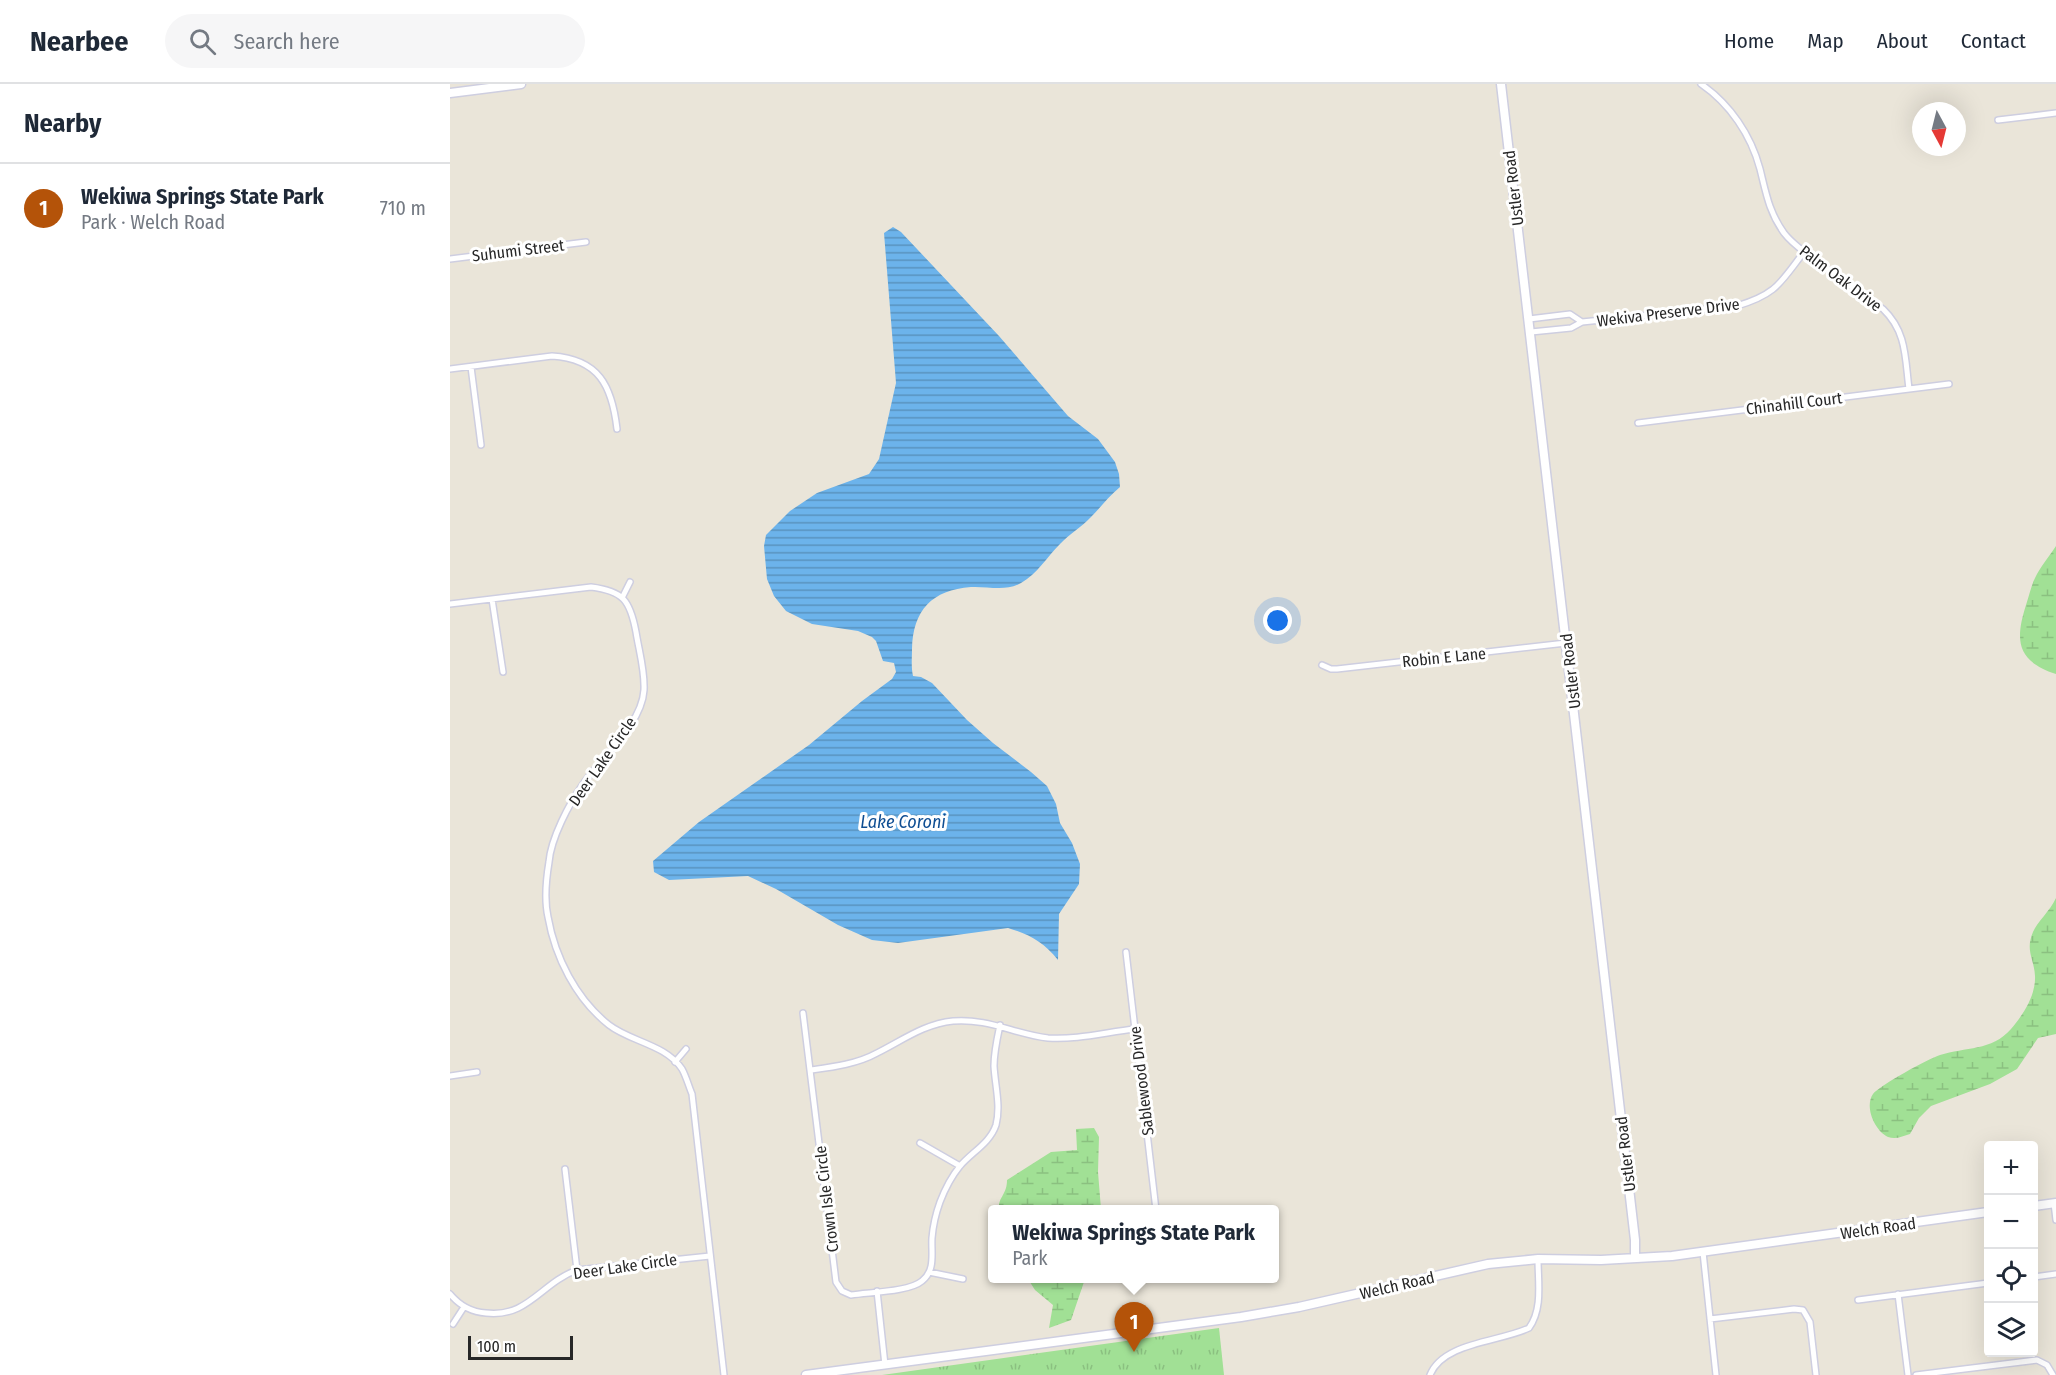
<!DOCTYPE html>
<meta charset="utf-8">
<style>
:root{--surface:#fff;--page:#f6f6f7;--text:#1f2937;--muted:#747a83;--line:#e0e1e3;--accent:#b45309}
body{margin:0;font-family:"Fira Sans Condensed",sans-serif;background:var(--page);color:var(--text)}
.controls{position:absolute;right:18px;bottom:18px;display:grid;overflow:hidden;border-radius:6px;box-shadow:0 6px 24px #0002}
.controls button{width:54px;height:54px;display:grid;place-items:center;padding:0;border:0;border-bottom:2px solid var(--line);background:var(--surface);color:var(--text);font:30px sans-serif}
.compass{position:absolute;left:1462px;top:18px;width:54px;height:54px;border-radius:50%;background:var(--surface);box-shadow:0 6px 24px #0002;rotate:173deg}
.scale{position:absolute;left:18px;bottom:15px;width:105px;box-sizing:border-box;padding-left:6px;border:3px solid #272727;border-top:0;font-size:16px;line-height:21px;white-space:nowrap;color:#272727;-webkit-text-stroke:4px #fff;paint-order:stroke}
.you{position:absolute;left:828px;top:537px;width:21px;height:21px;margin:-15px;border:4px solid #fff;border-radius:50%;background:#1a73e8;box-shadow:0 0 0 9px #1a73e833}
.badge{display:grid;place-items:center;width:39px;height:39px;border-radius:50%;background:var(--accent);color:#fff;font-size:20px;font-weight:700}
.pin{position:absolute;translate:-50% -50px;filter:drop-shadow(0 2px 3px #0008)}
.pin::after{content:'';position:absolute;top:32px;width:21px;height:18px;background:inherit;clip-path:polygon(0 0,100% 0,50% 100%)}
.popup{position:absolute;left:538px;top:1121px;width:291px;height:78px;box-sizing:border-box;display:grid;place-content:center;border-radius:6px;background:var(--surface);filter:drop-shadow(0 2px 4px #0005);font-size:20px;white-space:nowrap;color:var(--muted)}
.popup b{font-size:22px;color:var(--text)}
.popup::after{content:'';position:absolute;left:50%;top:100%;margin-left:-12px;border:12px solid transparent;border-top-color:var(--surface)}
.list{margin:0;padding:0;list-style:none}
h2{display:flex;justify-content:space-between;align-items:center;height:78px;margin:0;padding:0 24px;font-size:26px}
h2 small{font-size:20px;font-weight:400;color:var(--muted)}
.list li{display:grid;grid-template-columns:39px 1fr auto;gap:18px;align-items:center;box-sizing:border-box;height:90px;padding:0 24px;border-top:2px solid var(--line)}
.list b{display:block;font-size:22px;white-space:nowrap}
.list p{margin:0;font-size:20px;white-space:nowrap;color:var(--muted)}
.list em{font-size:20px;font-style:normal;color:var(--muted)}
.icon{flex:none;width:33px;height:33px;fill:none;stroke:currentColor;stroke-width:2;stroke-linecap:round;stroke-linejoin:round}
.map{position:relative;flex:none;width:1606px;height:1291px;overflow:hidden}
header{display:flex;align-items:center;gap:36px;box-sizing:border-box;height:84px;padding:0 30px;background:var(--surface);border-bottom:2px solid var(--line)}
header strong{font-size:28px}
nav{display:flex;gap:33px;margin-inline-start:auto;font-size:21px}
.search{width:420px;height:54px;background:var(--page);display:flex;align-items:center;gap:15px;box-sizing:border-box;padding:0 21px;border-radius:33px;color:var(--muted);font-size:22px}
main{display:flex}
aside{flex:1;background:var(--surface)}
.map>svg:first-child{display:block}
.wetland{fill:url(#wetland-marsh)}
.park{fill:url(#park-tufts)}
.water{fill:url(#water-rules)}
.lines{fill:none;stroke-linecap:round;stroke-linejoin:round}
.street-casing{stroke:#cecee0;stroke-width:8}
.secondary-casing{stroke:#cecee0;stroke-width:11}
.street{stroke:#fff;stroke-width:5}
.secondary{stroke:#fff;stroke-width:8}
.labels{text-anchor:middle;stroke-width:6;stroke-linejoin:round;paint-order:stroke}
.street-label{font-size:16px;fill:#272727;stroke:#fff}
.water-label{font-size:18px;font-style:italic;fill:#0f4e93;stroke:#fff}
</style>
<header>
<strong>Nearbee</strong>
<div class="search"><svg class="icon" aria-label="search" viewBox="0 0 24 24"><circle cx="10" cy="10" r="6"/><path d="M15 15l6 6"/></svg>Search here</div>
<nav><a>Home</a><a>Map</a><a>About</a><a>Contact</a></nav>
</header>
<main>
<aside>
<h2>Nearby<small></small></h2>
<ul class="list">
<li><span class="badge">1</span><div><b>Wekiwa Springs State Park</b><p>Park · Welch Road</p></div><em>710 m</em></li>
</ul>
</aside>
<div class="map">
<svg width="1606" height="1291" viewBox="0 0 1606 1291">
<defs>
<pattern id="wetland-marsh" width="20" height="14" patternUnits="userSpaceOnUse" patternTransform="scale(1.5)"><rect width="20" height="14" fill="#a1e095"/><path d="M1 5h8M5 5V1M11 12h8M15 12V8" fill="none" stroke="#8bc080"/></pattern>
<pattern id="park-tufts" width="24" height="20" patternUnits="userSpaceOnUse" patternTransform="scale(1.5)"><rect width="24" height="20" fill="#a1e095"/><path d="M3 7l-1-3M5 7V3M7 7l1-3M15 17l-1-3M17 17v-4M19 17l1-3" fill="none" stroke="#8bc080"/></pattern>
<pattern id="water-rules" width="6" height="5" patternUnits="userSpaceOnUse" patternTransform="scale(1.5)"><rect width="6" height="5" fill="#6cb3eb"/><path d="M0 2.5h6" fill="none" stroke="#5992be"/></pattern>
</defs>
<rect width="100%" height="100%" fill="#eae5d9"/>
<path class="wetland" d="M1606,462V590C1566,577 1565,556 1576,521C1579,512 1581,502 1585,494C1590,483 1599,473 1606,462Z
M1606,814V950L1588,954L1567,985L1540,1000L1481,1022L1469,1034L1460,1050C1453,1052 1446,1056 1438,1053C1425,1047 1414,1023 1423,1010C1430,1001 1478,975 1490,971C1515,963 1542,967 1561,945C1573,931 1586,911 1585,892C1584,874 1575,867 1583,848C1587,838 1600,827 1606,814Z
M644,1044L649,1053L648,1088L651,1125H549C548,1113 557,1111 557,1096L601,1068L627,1066L626,1045Z
M578,1195H635L621,1236L599,1244L603,1221L585,1206Z"/>
<path class="park" d="M769,1244L774,1291H432Z"/>
<path class="water" d="M443,143L451,148L549,252L618,332L648,355L665,378L669,390L670,403C659,412 651,423 641,433C632,443 619,450 610,460C597,473 587,490 571,499C556,508 537,502 521,503C482,506 463,526 462,565C462,575 461,582 463,592L471,593L482,599L517,636L543,659L581,688L597,702L606,720L610,739L622,759L630,780L629,800L609,830L608,876C593,858 581,851 558,844L448,859L422,856L388,841L326,805L298,792L219,796L204,788L203,777L249,738L359,661L412,617L442,595L446,588L444,579L433,577L426,557L422,553L408,547L362,540L336,527L324,512L317,495L314,462L316,451L340,427L367,409L419,390L429,375L446,299L434,149Z"/>
<g class="lines">
<defs>
<path id="street" d="M1251,0C1280,20 1301,51 1310,85C1316,109 1319,128 1334,149C1344,162 1360,172 1373,182C1393,196 1413,211 1433,225C1457,248 1455,274 1459,305
M1548,36L1606,29
M0,175L136,158
M1079,235L1120,230L1132,238
M1081,248L1121,244L1132,238L1287,222C1327,210 1330,199 1354,168
M21,283L31,361
M0,285L102,272C149,275 162,302 167,345
M1188,339L1499,300
M173,512L180,498
M42,515L53,588
M0,520L141,503C173,507 180,516 186,548C189,567 195,587 194,606C192,640 152,673 133,700C119,720 101,754 99,778C96,796 94,815 98,833C105,873 126,915 159,941C181,958 215,960 232,985C236,992 239,1003 242,1010L274,1291
M872,581L881,585H887L1116,559
M676,868L706,1126
M353,929L386,1198L392,1207L401,1211C419,1208 459,1208 472,1197C486,1186 481,1168 482,1154C483,1142 486,1129 490,1118C495,1105 501,1093 510,1082C522,1068 540,1059 546,1041C551,1022 545,1001 544,982C544,968 547,955 550,941
M225,978L236,965
M361,986C383,983 407,980 427,969C453,956 474,940 503,937C537,934 565,950 598,954C626,956 657,948 685,945
M0,992L27,988
M470,1059L510,1082
M115,1085L127,1186
M1604,1119L1606,1136
M1253,1168L1266,1291
M479,1188L513,1195
M1584,1193L1606,1190
M427,1207L435,1281
M0,1210C10,1222 21,1228 36,1229C78,1234 91,1199 127,1186L260,1172
M1448,1210L1458,1291
M1408,1216L1538,1199
M1260,1235L1344,1225L1353,1226L1360,1238L1366,1291
M3,1240L14,1223
M980,1291C993,1258 1050,1258 1079,1244C1093,1225 1088,1198 1088,1175
M1466,1291L1587,1276L1597,1281L1603,1291"/>
<path id="secondary" d="M1051,0L1185,1156V1174
M0,9L71,0
M1584,1122L1606,1119
M356,1291L791,1233L849,1223L1038,1180L1088,1175L1151,1176L1222,1172L1538,1128"/>
</defs>
<use href="#street" class="street-casing"/>
<use href="#secondary" class="secondary-casing"/>
<use href="#street" class="street"/>
<use href="#secondary" class="secondary"/>
</g>
<g class="labels">
<g class="street-label">
<text transform="translate(1063 104) rotate(-97)" y="6">Ustler Road</text>
<text transform="translate(68 166) rotate(-7)" y="6">Suhumi Street</text>
<text transform="translate(1391 194) rotate(37)" y="6">Palm Oak Drive</text>
<text transform="translate(1218 228) rotate(-7)" y="6">Wekiva Preserve Drive</text>
<text transform="translate(1344 319) rotate(-7)" y="6">Chinahill Court</text>
<text transform="translate(994 573) rotate(-6)" y="6">Robin E Lane</text>
<text transform="translate(1120 587) rotate(-97)" y="6">Ustler Road</text>
<text transform="translate(152 677) rotate(-55)" y="6">Deer Lake Circle</text>
<text transform="translate(691 997) rotate(-97)" y="6">Sablewood Drive</text>
<text transform="translate(1175 1070) rotate(-97)" y="6">Ustler Road</text>
<text transform="translate(376 1115) rotate(-97)" y="6">Crown Isle Circle</text>
<text transform="translate(1428 1144) rotate(-8)" y="6">Welch Road</text>
<text transform="translate(175 1182) rotate(-8)" y="6">Deer Lake Circle</text>
<text transform="translate(947 1201) rotate(-13)" y="6">Welch Road</text>
</g>
<g class="water-label">
<text x="453" y="744">Lake Coroni</text>
</g>
</g>
</svg>
<div class="controls">
<button>+</button>
<button>−</button>
<button><svg class="icon" aria-label="locate" viewBox="0 0 24 24"><circle cx="12" cy="12" r="6"/><path d="M12 2v4M12 18v4M2 12h4M18 12h4"/></svg></button>
<button><svg class="icon" aria-label="layers" viewBox="0 0 24 24"><path d="M12 4l9 5-9 5-9-5zM3 14l9 5 9-5"/></svg></button>
</div>
<svg class="compass" viewBox="-18 -18 36 36"><path d="M0-13l5 13h-10z" fill="#e53935"/><path d="M0 13l5-13h-10z" fill="#747a83"/></svg>
<div class="scale">100 m</div>
<div class="you"></div>
<div class="pin badge" style="left:684px;top:1268px">1</div>
<div class="popup"><b>Wekiwa Springs State Park</b>Park</div>
</div>
</main>
